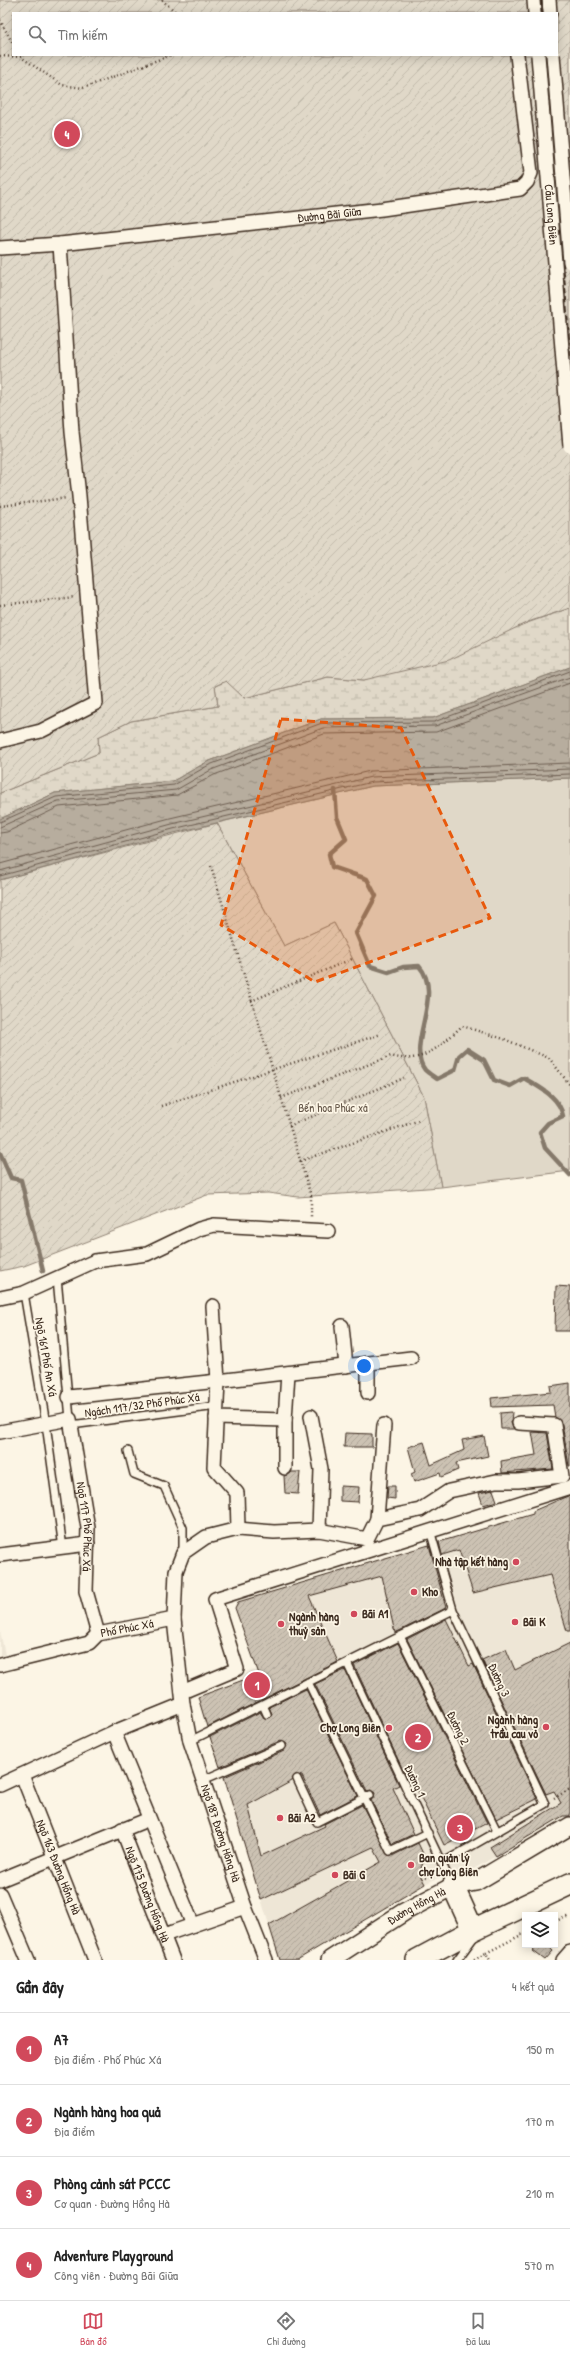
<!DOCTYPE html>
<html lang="vi">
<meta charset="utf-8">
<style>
:root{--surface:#fff;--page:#f2f2f2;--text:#222;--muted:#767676;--line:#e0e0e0;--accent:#d1495b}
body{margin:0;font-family:"Patrick Hand",sans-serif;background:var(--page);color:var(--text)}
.controls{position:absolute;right:12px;bottom:12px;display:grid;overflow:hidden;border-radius:0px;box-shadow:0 2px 10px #0003}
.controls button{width:36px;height:36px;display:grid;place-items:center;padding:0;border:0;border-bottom:1px solid var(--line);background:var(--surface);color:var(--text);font:20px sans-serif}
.you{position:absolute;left:364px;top:1366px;width:14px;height:14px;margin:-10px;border:3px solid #fff;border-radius:50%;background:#1a73e8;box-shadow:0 0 0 6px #1a73e833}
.badge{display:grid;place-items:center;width:26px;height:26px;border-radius:50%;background:var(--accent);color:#fff;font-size:13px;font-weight:700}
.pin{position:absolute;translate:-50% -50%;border:2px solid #fff;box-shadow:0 1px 4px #0006}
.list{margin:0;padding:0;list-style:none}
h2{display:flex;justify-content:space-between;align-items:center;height:52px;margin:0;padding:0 16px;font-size:17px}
h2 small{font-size:13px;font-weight:400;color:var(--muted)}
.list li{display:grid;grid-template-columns:26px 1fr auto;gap:12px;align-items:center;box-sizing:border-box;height:72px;padding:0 16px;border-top:1px solid var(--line)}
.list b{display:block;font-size:15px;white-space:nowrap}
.list p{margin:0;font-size:13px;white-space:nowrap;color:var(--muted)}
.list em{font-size:13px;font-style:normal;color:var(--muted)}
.icon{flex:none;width:22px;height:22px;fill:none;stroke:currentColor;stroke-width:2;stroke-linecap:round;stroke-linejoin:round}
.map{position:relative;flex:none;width:570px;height:1960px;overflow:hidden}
.search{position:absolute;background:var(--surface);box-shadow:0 2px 10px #0003;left:12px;right:12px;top:12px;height:44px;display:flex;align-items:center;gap:10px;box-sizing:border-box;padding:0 14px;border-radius:0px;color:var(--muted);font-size:15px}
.sheet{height:340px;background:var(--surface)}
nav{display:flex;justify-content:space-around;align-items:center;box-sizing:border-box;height:56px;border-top:1px solid var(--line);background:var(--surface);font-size:11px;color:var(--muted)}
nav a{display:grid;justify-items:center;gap:2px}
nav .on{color:var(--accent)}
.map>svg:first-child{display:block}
.built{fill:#eee6d6}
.grass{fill:#e0d8c8;stroke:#8e8173}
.wetland{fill:url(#wetland-marsh);stroke:#8e8173}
.garden{fill:url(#garden-furrows);stroke:#8e8173;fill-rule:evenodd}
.water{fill:url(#water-ripples);stroke:#85796b}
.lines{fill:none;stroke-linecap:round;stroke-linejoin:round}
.shore{stroke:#6d5e51;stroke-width:1}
.stream{stroke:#85796b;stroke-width:4.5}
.building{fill:url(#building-hatch);stroke:#3b2a1e}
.service-casing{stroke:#3b2a1e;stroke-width:10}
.minor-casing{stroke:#3b2a1e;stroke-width:16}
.tertiary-casing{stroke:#3b2a1e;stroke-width:20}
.primary-casing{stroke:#3b2a1e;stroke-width:24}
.path{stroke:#3b2a1e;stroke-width:2.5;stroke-dasharray:1 3;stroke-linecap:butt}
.service{stroke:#fcf5e5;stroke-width:7}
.minor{stroke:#fcf5e5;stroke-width:13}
.tertiary{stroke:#fcf5e5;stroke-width:17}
.primary{stroke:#fcf5e5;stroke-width:21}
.rail{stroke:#3b2a1e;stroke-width:3;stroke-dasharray:6 3;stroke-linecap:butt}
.minor-bridge-casing{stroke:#3b2a1e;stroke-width:16;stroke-linecap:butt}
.minor-bridge{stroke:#fcf5e5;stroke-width:13}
.marked{fill:#e8590c;fill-opacity:0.2;stroke:#e8590c;stroke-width:3;stroke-dasharray:8 5;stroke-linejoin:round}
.poi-dot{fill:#d1495b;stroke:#fcf5e5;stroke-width:1.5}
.labels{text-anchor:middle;stroke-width:3.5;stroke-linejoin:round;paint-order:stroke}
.street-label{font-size:12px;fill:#3b2a1e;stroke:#fcf5e5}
.park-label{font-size:12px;fill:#645648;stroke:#fcf5e5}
.poi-label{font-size:12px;font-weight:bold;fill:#3b2a1e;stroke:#fcf5e5;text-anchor:start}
</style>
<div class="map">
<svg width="570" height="1960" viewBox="0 0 570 1960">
<defs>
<pattern id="wetland-marsh" width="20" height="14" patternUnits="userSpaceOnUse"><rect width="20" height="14" fill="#e0d8c8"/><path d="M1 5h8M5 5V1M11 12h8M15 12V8" fill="none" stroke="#c1baab"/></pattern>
<pattern id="garden-furrows" width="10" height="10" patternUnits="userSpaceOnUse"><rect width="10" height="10" fill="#e0d8c8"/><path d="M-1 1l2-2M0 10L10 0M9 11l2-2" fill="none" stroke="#c1baab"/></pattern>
<pattern id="water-ripples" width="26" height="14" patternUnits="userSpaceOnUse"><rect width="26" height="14" fill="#b7ad9e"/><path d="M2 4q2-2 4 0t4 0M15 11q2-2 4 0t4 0" fill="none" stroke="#968d80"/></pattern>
<pattern id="building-hatch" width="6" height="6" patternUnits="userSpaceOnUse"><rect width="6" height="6" fill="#ccc2b3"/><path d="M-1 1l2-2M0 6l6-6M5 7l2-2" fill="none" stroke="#b0a79a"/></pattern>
</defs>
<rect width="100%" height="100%" fill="#fcf5e5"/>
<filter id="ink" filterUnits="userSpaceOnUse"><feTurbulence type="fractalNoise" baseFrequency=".025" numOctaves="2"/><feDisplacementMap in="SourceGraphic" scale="8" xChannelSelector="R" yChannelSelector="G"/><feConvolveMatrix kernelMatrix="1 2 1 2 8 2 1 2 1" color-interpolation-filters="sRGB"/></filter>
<g filter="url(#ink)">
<path class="built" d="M570,1494V1813L460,1877L455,1869L425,1884L297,1960H280L198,1697L259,1674L235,1605L238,1602L533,1514V1511L558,1501L557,1498Z
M0,1631L5,1655L0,1656Z"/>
<path class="grass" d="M570,778V1171L441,1187L424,1097L334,923L284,946L217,823L373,786Z"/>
<path class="wetland" d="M570,608V667L433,718L321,719L207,762L173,781L55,793L0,819V793L99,753L98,737L131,721L218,706L215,686L227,681L244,698L328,677L364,680Z"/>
<path class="garden" d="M0,0H570V608L528,622L449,660L364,680L328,677L244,698L226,681L215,686L218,706L131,721L98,737L99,753L0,793ZM13,13H557V55H13Z
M217,823L284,946L334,923L424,1097L441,1187L298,1197L268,1193L207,1195L24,1266L0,1271V880Z"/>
<path class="water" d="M570,667V778L373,786L174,833L0,880V819L55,793L173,781L207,762L321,719L433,718Z"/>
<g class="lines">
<path class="shore" d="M0,822L56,797L174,785L209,765L322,723L434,722L570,671
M0,827L58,801L176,790L211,770L323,728L435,726L570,677
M0,833L7,832L59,807L177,795L214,775L324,734L436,732L570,683
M0,864L170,818L370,771L570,763
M0,871L172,824L371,777L570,769
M0,876L173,829L372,782L570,774"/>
<path class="stream" d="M335,790L337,817L346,839L329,854L332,867L367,879L376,896L356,933L370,966L389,972L403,967L419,966C445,995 405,1045 425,1070C428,1073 433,1076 437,1079L455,1070L459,1056L467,1049L484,1060L494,1080L510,1086L524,1078C540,1088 559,1096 563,1116L548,1123L540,1132L545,1148L570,1175
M0,1153L11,1178L21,1180L43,1271"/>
</g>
<path class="building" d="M556,1286L570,1287V1331H555Z
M570,1383V1466H569L562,1424L555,1417L553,1405L492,1407L491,1398L551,1392L550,1386Z
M512,1412L511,1423L514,1429H501L500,1413Z
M532,1432L547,1433L553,1469L502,1473L501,1461L536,1455Z
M345,1433L372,1434V1447H344Z
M484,1436L488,1456L456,1463L458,1470L441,1477L440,1473L414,1482L411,1474L415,1472L408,1447L424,1442L431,1465L464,1450L462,1440Z
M292,1472H300L298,1494L285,1493L284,1476Z
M340,1486L359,1487L358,1502L340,1501Z
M388,1486H395V1499L387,1498Z
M493,1490L497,1501L483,1505L479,1493Z
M570,1495V1631H567L550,1575L473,1593L459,1550L442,1555L439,1542L533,1514V1511Z
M429,1545L446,1608L395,1633L382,1576L309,1596L338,1662L207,1727L198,1697L259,1674L235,1608L238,1602Z
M446,1619L469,1666L473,1664L537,1799L496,1819L407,1639Z
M398,1643L487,1823L444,1845L412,1779L408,1781L354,1665Z
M570,1643V1816H563L496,1856L490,1847L561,1803L554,1791L546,1794L482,1660L506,1649L515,1670Z
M345,1670L399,1785L393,1788L414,1834L392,1844L371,1800L374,1797L375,1793L371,1790L367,1791L315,1684Z
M306,1689L358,1796L320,1815L302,1776L295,1775L292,1781L248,1805L261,1856L325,1826L324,1824L362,1805L388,1855L392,1856L418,1843L425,1858L419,1873L425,1884L297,1960H280L269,1925L381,1862L373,1847L261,1900L224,1777L284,1751L287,1744L280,1741L220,1767L210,1737L260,1712L264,1718H269L272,1714L269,1707Z
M539,1945H547L553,1951L545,1960L533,1951Z"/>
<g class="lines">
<defs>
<path id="service" d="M57,1278L70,1419
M24,1293L46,1424L63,1548
M71,1425L217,1406
M128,1451L134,1474L164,1486L183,1528V1553
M430,1530L453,1610L545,1804L442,1863
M400,1636L497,1831
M347,1663L452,1885
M308,1682L390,1851L428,1833
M263,1705L267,1714
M190,1741L453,1610
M297,1779L317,1822L370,1795
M203,1780L282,1746
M457,1960L474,1937"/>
<g id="minor">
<path d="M534,0L535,13"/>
<path d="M549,0L550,13"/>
<path id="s1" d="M0,248L60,244L382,209L520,189L527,182L531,173L517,55"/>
<path d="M0,741L41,731L96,703L79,496L72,432L60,244"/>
<path d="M0,1298L24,1293L95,1261L147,1254L199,1229L214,1225L328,1231"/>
<path d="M213,1306L218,1381L214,1467L237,1493L238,1529"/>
<path d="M342,1326L346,1366"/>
<path d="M368,1363V1393"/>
<path d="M69,1397L218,1381L411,1358"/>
<path d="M311,1416L321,1469L319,1530"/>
<path d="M216,1418L285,1420"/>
<path id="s2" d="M0,1432L70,1419L88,1528L86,1591L98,1634"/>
<path d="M285,1468V1420L288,1373"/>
<path d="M377,1519L384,1425"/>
<path d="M0,1555L88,1544"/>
<path d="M174,1619L176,1571L183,1553L206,1537L238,1529L274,1532L319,1530L367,1539L377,1519L420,1510L449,1491L496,1481H518L562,1476L554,1425L519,1423"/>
<path id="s3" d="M0,1665L89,1643L98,1634L174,1619L183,1704L190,1741L245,1907L266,1960"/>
<path d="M182,1692L237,1669L215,1599L570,1487"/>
<path d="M114,1732L193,1925"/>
<path id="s4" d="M22,1775L95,1960"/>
<path d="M0,1785L114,1732L183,1704"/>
<path id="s5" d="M122,1829L173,1960"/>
<path d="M0,1880L149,1819"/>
<path d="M0,1894L28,1960"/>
<path d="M164,1935L245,1907"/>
<path d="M563,1960L570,1952"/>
</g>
<g id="tertiary">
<path id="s6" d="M330,1960L404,1912L453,1886L476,1882L570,1826"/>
</g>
<path id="primary" d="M453,1886L473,1930
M417,1960L473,1930L570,1884"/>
</defs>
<use href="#service" class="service-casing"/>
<use href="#minor" class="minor-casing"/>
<use href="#tertiary" class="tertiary-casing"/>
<use href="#primary" class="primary-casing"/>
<path class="path" d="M162,0L177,13
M0,20L13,44
M0,56L21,57L62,85L83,88L171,55
M0,506L67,498
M0,605L75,597
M211,866L311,1196V1217
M251,1001L352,959
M281,1098L391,1056C423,1065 440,1046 462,1026L504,1039L549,1058L570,1085
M161,1106L381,1034
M289,1126L404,1078
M300,1161L420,1120
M554,1798L570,1789
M422,1879L435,1872
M555,1921L570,1916
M486,1953L525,1933
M474,1960L486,1953L490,1960"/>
<use href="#service" class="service"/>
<use href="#minor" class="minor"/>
<use href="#tertiary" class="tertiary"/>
<use href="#primary" class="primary"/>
<path class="rail" d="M541,0L542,13
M546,55L570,356"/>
<defs>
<g id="minor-bridge">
<path id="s7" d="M538,55L570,446"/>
<path d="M553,55L570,262"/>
</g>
</defs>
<use href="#minor-bridge" class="minor-bridge-casing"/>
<use href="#minor-bridge" class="minor-bridge"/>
</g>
</g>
<path class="marked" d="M281,719L401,728L490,918L315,982L221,925Z"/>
<g class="poi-dot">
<circle cx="516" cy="1562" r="4"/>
<circle cx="414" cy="1592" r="4"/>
<circle cx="354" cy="1614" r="4"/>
<circle cx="515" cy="1622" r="4"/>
<circle cx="281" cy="1624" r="4"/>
<circle cx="546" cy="1727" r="4"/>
<circle cx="389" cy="1728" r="4"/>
<circle cx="280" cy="1818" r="4"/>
<circle cx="411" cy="1865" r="4"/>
<circle cx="335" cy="1875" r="4"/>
</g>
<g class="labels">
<g class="street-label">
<text dy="4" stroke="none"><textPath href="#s1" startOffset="331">Đường Bãi Giữa</textPath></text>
<text dy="4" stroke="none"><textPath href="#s7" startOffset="160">Cầu Long Biên</textPath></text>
<text transform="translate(46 1357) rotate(80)" y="4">Ngõ 161 Phố An Xá</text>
<text transform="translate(142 1405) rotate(-8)" y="4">Ngách 117/32 Phố Phúc Xá</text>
<text dy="4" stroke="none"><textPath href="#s2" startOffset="180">Ngõ 117 Phố Phúc Xá</textPath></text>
<text dy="4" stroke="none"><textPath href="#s3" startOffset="134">Phố Phúc Xá</textPath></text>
<text transform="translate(499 1680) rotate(65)" y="4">Đường 3</text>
<text transform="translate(458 1728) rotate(64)" y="4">Đường 2</text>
<text transform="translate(415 1781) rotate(65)" y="4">Đường 1</text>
<text dy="4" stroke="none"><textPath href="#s3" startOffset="402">Ngõ 187 Đường Hồng Hà</textPath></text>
<text dy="4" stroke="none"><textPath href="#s4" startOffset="99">Ngõ 163 Đường Hồng Hà</textPath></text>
<text dy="4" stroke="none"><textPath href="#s5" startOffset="70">Ngõ 175 Đường Hồng Hà</textPath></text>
<text dy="4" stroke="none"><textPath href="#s6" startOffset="102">Đường Hồng Hà</textPath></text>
</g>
<g class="park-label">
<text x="333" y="1112">Bến hoa Phúc xá</text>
</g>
<g class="poi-label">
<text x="508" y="1566" text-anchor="end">Nhà tập kết hàng</text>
<text x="422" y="1596">Kho</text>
<text x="362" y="1618">Bãi A1</text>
<text x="289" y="1621">Ngành hàng<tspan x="289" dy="14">thuỷ sản</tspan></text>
<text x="523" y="1626">Bãi K</text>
<text x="538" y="1724" text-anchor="end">Ngành hàng<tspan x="538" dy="14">trầu cau vỏ</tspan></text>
<text x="381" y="1732" text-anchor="end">Chợ Long Biên</text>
<text x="288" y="1822">Bãi A2</text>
<text x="419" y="1862">Ban quản lý<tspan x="419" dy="14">chợ Long Biên</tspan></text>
<text x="343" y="1879">Bãi G</text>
</g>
</g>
</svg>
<div class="controls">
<button><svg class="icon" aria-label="layers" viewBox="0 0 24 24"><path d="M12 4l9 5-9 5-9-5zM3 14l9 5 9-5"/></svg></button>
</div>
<div class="you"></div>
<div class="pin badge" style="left:257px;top:1685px">1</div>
<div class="pin badge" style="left:418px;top:1737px">2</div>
<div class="pin badge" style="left:460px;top:1828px">3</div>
<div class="pin badge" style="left:67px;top:134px">4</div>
<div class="search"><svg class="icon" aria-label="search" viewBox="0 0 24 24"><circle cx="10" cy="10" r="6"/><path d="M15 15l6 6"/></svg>Tìm kiếm</div>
</div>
<section class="sheet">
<h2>Gần đây<small>4 kết quả</small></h2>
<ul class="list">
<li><span class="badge">1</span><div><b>A7</b><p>Địa điểm · Phố Phúc Xá</p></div><em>150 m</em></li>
<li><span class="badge">2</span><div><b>Ngành hàng hoa quả</b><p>Địa điểm</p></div><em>170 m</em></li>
<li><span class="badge">3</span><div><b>Phòng cảnh sát PCCC</b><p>Cơ quan · Đường Hồng Hà</p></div><em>210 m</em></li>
<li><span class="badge">4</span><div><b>Adventure Playground</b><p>Công viên · Đường Bãi Giữa</p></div><em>570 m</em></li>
</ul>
</section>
<nav>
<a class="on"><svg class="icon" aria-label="map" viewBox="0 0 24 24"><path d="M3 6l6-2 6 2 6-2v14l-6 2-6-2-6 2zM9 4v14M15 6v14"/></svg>Bản đồ</a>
<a><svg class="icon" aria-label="directions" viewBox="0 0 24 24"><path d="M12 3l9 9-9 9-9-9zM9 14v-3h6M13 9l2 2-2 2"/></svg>Chỉ đường</a>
<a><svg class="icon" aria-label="saved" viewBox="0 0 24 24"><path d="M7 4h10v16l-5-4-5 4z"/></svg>Đã lưu</a>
</nav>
